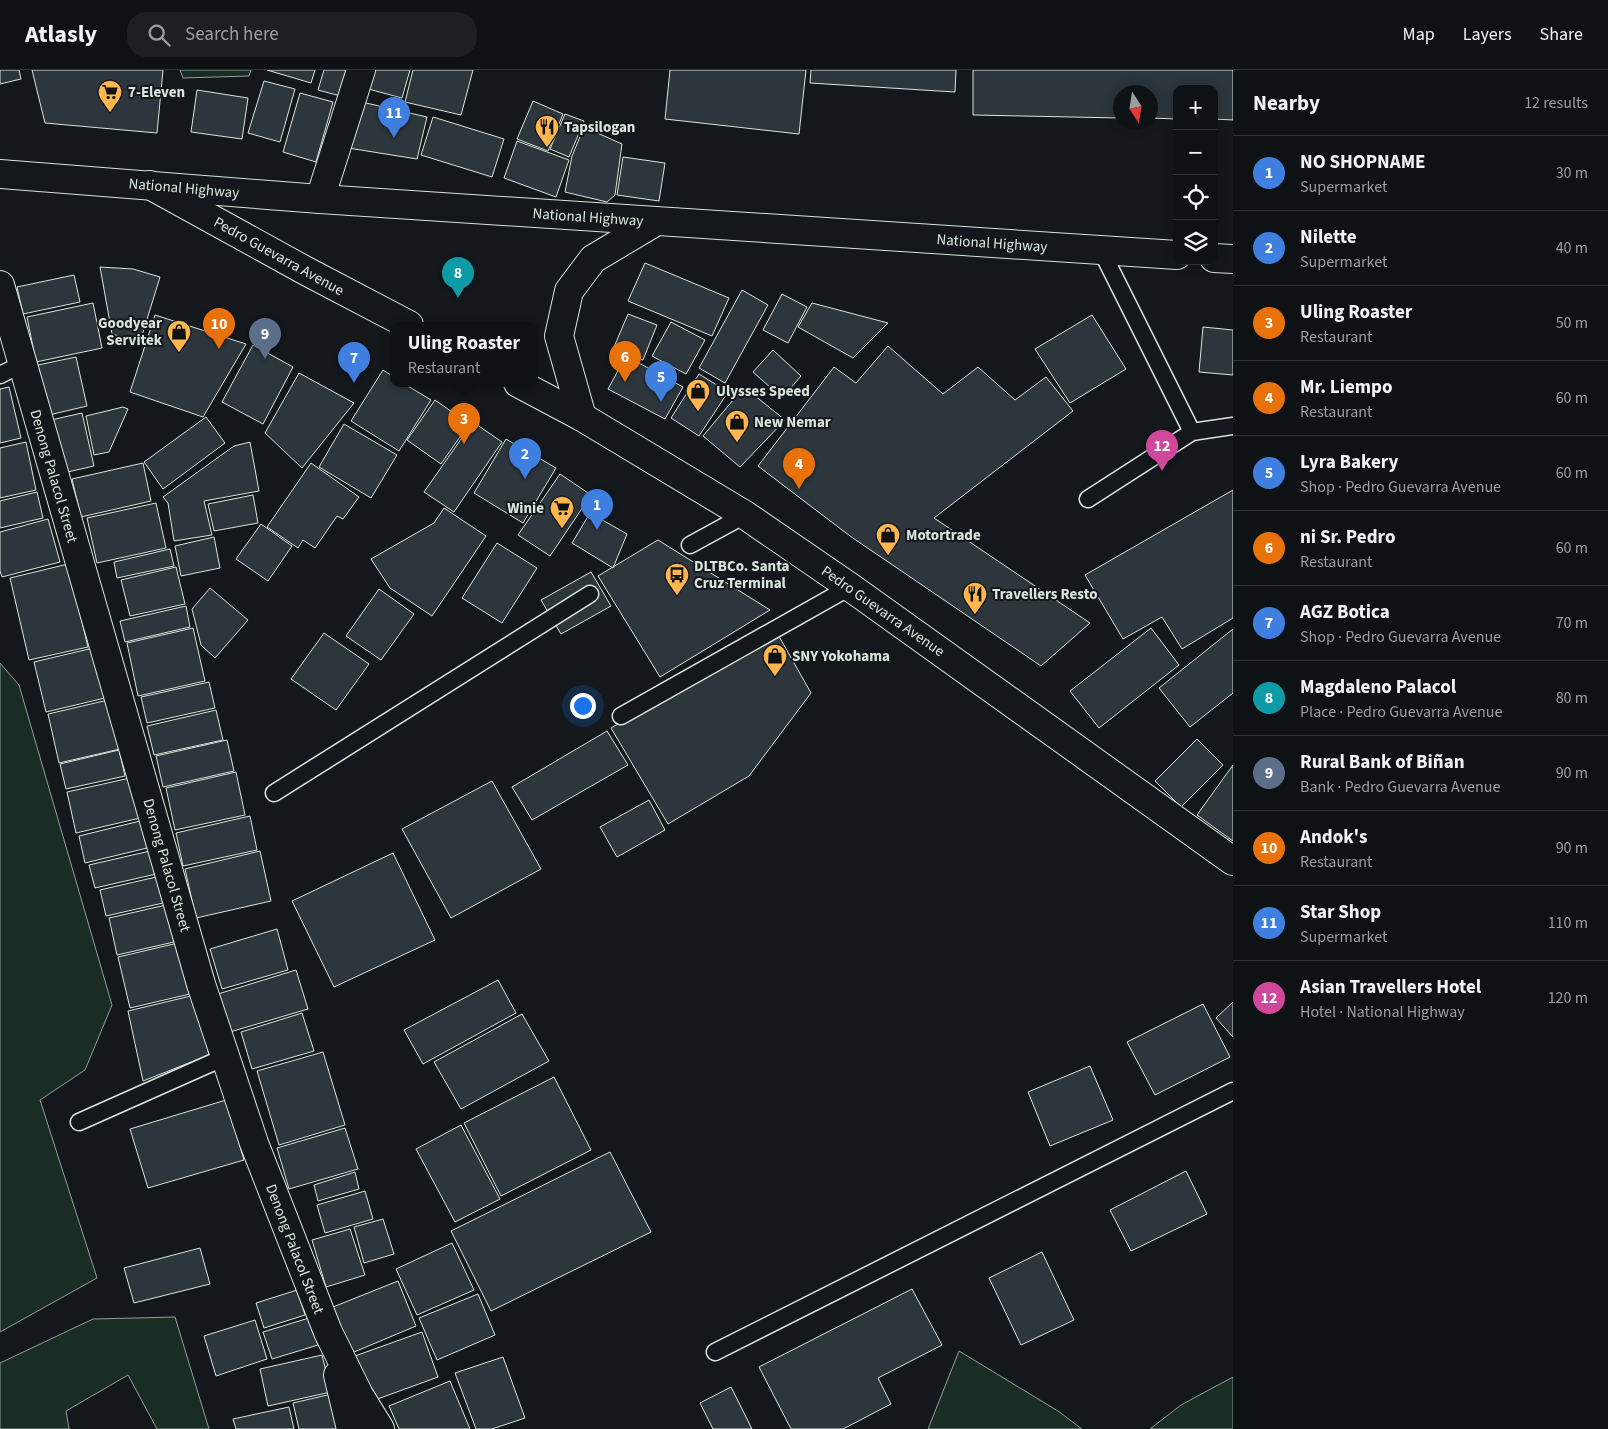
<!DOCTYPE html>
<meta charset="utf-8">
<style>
:root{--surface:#0f1215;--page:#1d2022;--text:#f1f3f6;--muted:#9b9ea0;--line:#2f3234;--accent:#ffb74d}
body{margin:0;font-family:"Source Sans 3",sans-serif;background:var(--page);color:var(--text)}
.controls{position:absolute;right:15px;top:15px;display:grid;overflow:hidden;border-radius:10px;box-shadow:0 2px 12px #0003}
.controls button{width:45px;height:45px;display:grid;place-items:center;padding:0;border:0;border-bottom:1px solid var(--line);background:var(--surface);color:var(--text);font:25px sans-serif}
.compass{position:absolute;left:1113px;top:15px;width:45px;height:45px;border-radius:50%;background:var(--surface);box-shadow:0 2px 12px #0003;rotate:168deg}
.you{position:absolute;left:582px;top:635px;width:18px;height:18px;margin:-12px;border:4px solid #fff;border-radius:50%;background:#1a73e8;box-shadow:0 0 0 8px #1a73e833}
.badge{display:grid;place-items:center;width:32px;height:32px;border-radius:50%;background:var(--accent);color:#fff;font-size:16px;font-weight:700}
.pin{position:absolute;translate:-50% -41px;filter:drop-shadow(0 1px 2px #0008)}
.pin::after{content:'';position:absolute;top:26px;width:18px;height:15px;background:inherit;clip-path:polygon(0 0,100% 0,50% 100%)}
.popup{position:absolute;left:390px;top:252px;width:148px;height:65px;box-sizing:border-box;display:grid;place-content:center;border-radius:10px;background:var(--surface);filter:drop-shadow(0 1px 4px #0005);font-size:16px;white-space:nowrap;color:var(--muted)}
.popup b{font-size:19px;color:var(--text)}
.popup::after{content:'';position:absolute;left:50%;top:100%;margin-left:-10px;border:10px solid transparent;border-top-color:var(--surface)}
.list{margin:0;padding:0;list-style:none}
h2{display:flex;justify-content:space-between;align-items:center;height:65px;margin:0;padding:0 20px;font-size:21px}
h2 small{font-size:16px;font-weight:400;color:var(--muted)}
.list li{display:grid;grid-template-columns:32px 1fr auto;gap:15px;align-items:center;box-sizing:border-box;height:75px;padding:0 20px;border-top:1px solid var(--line)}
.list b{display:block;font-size:19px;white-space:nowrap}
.list p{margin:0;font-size:16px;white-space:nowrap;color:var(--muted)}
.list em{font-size:16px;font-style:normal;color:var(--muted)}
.icon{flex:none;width:28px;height:28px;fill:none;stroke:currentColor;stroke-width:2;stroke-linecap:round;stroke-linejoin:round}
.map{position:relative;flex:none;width:1233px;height:1359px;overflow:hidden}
header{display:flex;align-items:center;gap:30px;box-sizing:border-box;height:70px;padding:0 25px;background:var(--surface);border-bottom:1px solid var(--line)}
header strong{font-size:24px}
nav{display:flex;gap:28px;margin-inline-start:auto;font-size:18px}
.search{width:350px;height:45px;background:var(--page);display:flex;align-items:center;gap:12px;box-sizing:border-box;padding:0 18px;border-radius:20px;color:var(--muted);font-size:19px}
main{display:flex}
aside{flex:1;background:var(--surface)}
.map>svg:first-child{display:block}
.green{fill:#1a2d24;stroke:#939e99}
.building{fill:#2c363c;stroke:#d8e6dc}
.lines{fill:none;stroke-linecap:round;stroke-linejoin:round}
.service-casing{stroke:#d8e6dc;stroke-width:19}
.minor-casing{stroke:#d8e6dc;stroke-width:30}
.secondary-casing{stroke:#d8e6dc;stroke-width:30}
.primary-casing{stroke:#d8e6dc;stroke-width:30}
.service{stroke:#14181c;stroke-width:16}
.minor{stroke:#14181c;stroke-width:28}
.secondary{stroke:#14181c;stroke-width:28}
.primary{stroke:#14181c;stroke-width:28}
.labels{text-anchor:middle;stroke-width:4;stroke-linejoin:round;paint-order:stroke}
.poi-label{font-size:15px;font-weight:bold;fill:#d8e6dc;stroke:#14181c;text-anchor:start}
.street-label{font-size:15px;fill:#d8e6dc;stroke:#14181c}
</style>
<header>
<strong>Atlasly</strong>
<div class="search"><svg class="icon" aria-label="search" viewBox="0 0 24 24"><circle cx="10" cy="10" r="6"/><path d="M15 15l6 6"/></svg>Search here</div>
<nav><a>Map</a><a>Layers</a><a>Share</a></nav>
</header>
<main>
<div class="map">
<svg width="1233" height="1359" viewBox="0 0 1233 1359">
<rect width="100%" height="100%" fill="#14181c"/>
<path class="green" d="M180,0H251L249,6L183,8Z
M0,593L19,615L112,935L85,1000L40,1030L97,1208L0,1262Z
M175,1247L209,1359H157L128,1305L66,1341L69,1359H0V1293L93,1249Z
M959,1281L1058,1341L1082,1359H928Z
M1233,1307V1359H1150L1181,1335Z"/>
<path class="building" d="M0,0H19L21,9L0,14Z
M32,0H163L157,63L45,53Z
M267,0H315L311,13Z
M324,0H356L348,28L318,20Z
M366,0H410L402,28L361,17Z
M413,0H473L461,45L405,32Z
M670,0H806L799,64L665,49Z
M811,0H956L955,22L810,13Z
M973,0H1233V50L1214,49V19H1177V49L1150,48V22H1120V48L973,45Z
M264,11L295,19L280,72L248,63Z
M197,20L248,28L242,69L191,62Z
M300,23L333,32L316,92L283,82Z
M353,30L427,47L417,89L342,77Z
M533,31L563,44L548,81L517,69Z
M565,44L584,51L569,87L550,79Z
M433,47L504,69L492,107L421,85Z
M584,57L622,74L615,125L607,132L565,122L572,86Z
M517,71L569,90L556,127L504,108Z
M623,87L665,93L659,131L617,125Z
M645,193L729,228L712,266L628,231Z
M100,197L133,199L160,207L140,272L112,264Z
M74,205L80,232L23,244L17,217Z
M742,220L768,235L725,313L699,298Z
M782,224L807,237L788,273L763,260Z
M93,233L102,278L36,292L27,247Z
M812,233L888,253L853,288L798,257Z
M628,244L657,255L643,290L614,277Z
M155,245L246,274L203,347L130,322Z
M1092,245L1126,299L1070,333L1035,279Z
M671,252L705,270L686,304L652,286Z
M1203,257L1233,260V305L1199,302Z
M253,275L293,297L263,354L222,332Z
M888,276L943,324L978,297L1015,330L1046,307L1073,341L934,448L1090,553L1041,596L850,466L758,396L834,297L856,313Z
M773,280L801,306L782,328L753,302Z
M626,286L683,317L665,349L608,319Z
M76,287L87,336L49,345L38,295Z
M383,300L394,307V313H403L431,330L399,381L351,351Z
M299,303L354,333L302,398L265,363Z
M699,304L728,322L699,366L671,348Z
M9,317L21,368L0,373V319Z
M744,317L785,350L740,397L703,366Z
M435,330L469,354L441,394L407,370Z
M123,337L128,339L109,382L94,385L86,346Z
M82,343L94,396L63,403L51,350Z
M206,347L225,373L163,419L144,392Z
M473,352L502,372L454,442L424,422Z
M344,354L397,385L371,428L319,397Z
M506,369L556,398L523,453L474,423Z
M26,372L36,420L0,428V378Z
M250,372L259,421L204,431L212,465L174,471L168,433L163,427L234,376Z
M143,393L151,431L81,447L72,409Z
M311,393L359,427L343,449L337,446L315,478L303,470L298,478L267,457Z
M560,404L591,425L550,486L518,465Z
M1233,420V548L1182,579L1162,547L1123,569L1085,505Z
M37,422L43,448L0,458V431Z
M253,425L258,453L214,461L208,434Z
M156,433L166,478L97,493L87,448Z
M444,438L486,466L432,546L390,518L371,489L434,453Z
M590,443L627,464L613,498L572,473Z
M48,449L60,492L2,507L0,501V462Z
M261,454L292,476L268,511L236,489Z
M214,467L220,498L181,506L175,476Z
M658,470L770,540L660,607L598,506Z
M497,473L537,498L502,553L462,528Z
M170,479L174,496L117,508L114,492Z
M68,494L88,577L29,590L10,508Z
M176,497L185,534L130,546L121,510Z
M591,502L611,536L561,564L541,530Z
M210,518L248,550L215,588L201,575L192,539Z
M379,519L414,544L381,590L346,566Z
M186,536L190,557L125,572L120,551Z
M193,558L205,611L138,626L127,573Z
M1151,558L1179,595L1099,658L1070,621Z
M1233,559V623L1190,657L1159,618Z
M776,561L811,623L749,706L668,754L611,658Z
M324,563L369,594L336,640L291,609Z
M93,578L105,628L46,642L34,592Z
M209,612L215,638L147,653L141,627Z
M108,630L120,679L59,693L48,644Z
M216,640L223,670L154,685L147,656Z
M607,661L628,695L532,750L512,717Z
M1197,669L1223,695L1181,737L1155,711Z
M227,670L234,701L163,717L156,686Z
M119,680L125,706L66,719L60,694Z
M1233,695V771L1197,745Z
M236,702L245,745L175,760L166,718Z
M130,708L140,748L76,763L67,722Z
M492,711L541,799L451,848L402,759Z
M649,730L665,760L617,787L600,757Z
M250,746L257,780L183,796L176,763Z
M140,751L147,778L85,793L79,766Z
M150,781L156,804L95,818L89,795Z
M260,781L271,831L196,848L185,799Z
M393,783L435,870L334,917L292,831Z
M156,807L163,833L106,846L100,820Z
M166,835L174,872L117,885L109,848Z
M277,859L288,900L222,919L210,879Z
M178,873L190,924L130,938L118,887Z
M296,900L308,939L230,962L218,924Z
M498,910L516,943L423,994L404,960Z
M195,925L209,985L143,1011L128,941Z
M1233,932V967L1216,948Z
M1203,934L1230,987L1155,1025L1127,972Z
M302,943L314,981L252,999L241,962Z
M522,944L549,991L461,1039L434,992Z
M323,982L345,1055L279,1075L257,1001Z
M1090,996L1113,1050L1050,1076L1028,1022Z
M554,1007L591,1080L501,1126L464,1053Z
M226,1030L244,1090L148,1118L130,1059Z
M461,1055L500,1129L455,1152L416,1079Z
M345,1058L358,1099L289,1119L277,1078Z
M610,1082L651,1162L491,1241L451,1161Z
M1186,1101L1207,1144L1131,1181L1110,1140Z
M355,1102L359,1119L318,1131L314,1115Z
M365,1121L373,1149L325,1163L317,1135Z
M383,1149L394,1184L364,1193L354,1157Z
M350,1159L365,1205L326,1217L312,1170Z
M452,1173L474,1220L417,1245L396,1199Z
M200,1178L210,1214L134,1233L124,1198Z
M1042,1182L1074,1250L1021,1275L989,1208Z
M398,1211L416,1256L347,1285L328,1239Z
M912,1219L942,1275L878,1308L891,1334L843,1359H791L759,1297Z
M297,1220L305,1245L264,1258L256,1233Z
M478,1224L495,1265L437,1290L419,1248Z
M309,1248L318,1275L272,1289L263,1262Z
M255,1250L267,1289L216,1306L204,1266Z
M422,1262L438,1307L372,1331L355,1286Z
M322,1285L331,1322L268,1336L260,1299Z
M503,1287L525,1348L492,1359H476L455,1303Z
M450,1311L470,1359H399L389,1336Z
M731,1317L752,1359H713L700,1333Z
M340,1322L348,1359H299L293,1333Z
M289,1337L294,1359H236L233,1349Z"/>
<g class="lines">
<defs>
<path id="service" d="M1101,180L1192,362
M0,305L22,294
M1088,429L1192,362L1233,356
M690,475L745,445
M621,646L850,517
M274,723L590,524
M79,1052L225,987
M715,1282L1233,1021"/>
<path id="minor" d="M320,129L361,0
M0,215L201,914L254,1073L328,1262L359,1325L380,1359
M338,1305L351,1359"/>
<path id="secondary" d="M150,115L306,201L409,255
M518,313L582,347L745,445L850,517L1233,791"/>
<path id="primary" d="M0,104L320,129L1177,185
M1214,188L1233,189
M582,347L559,266L569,221L593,189L655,152"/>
</defs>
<use href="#service" class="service-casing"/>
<use href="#minor" class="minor-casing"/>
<use href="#secondary" class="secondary-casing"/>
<use href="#primary" class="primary-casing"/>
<use href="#service" class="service"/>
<use href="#minor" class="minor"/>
<use href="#secondary" class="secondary"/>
<use href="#primary" class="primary"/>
</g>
<defs>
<symbol id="supermarket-pin" viewBox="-11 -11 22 30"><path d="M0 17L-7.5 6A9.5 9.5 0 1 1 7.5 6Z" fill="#ffb74d" stroke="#14181c"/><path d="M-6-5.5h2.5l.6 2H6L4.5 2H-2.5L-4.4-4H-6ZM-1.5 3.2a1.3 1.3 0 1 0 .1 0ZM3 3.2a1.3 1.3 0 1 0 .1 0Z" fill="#111"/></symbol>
<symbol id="restaurant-pin" viewBox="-11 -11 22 30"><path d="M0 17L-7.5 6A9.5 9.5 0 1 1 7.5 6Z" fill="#ffb74d" stroke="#14181c"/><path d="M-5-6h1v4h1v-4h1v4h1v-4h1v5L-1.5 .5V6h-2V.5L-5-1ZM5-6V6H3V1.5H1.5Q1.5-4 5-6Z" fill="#111"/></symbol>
<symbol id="shop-pin" viewBox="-11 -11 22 30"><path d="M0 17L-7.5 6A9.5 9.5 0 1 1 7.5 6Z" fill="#ffb74d" stroke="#14181c"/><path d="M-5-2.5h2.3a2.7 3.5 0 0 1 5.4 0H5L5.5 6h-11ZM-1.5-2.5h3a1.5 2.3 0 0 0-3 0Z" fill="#111"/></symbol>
<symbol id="bus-pin" viewBox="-11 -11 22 30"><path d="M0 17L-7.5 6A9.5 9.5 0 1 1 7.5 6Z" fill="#ffb74d" stroke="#14181c"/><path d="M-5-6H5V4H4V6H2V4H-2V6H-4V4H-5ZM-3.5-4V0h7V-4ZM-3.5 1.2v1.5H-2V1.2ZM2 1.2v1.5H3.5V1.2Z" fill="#111"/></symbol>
</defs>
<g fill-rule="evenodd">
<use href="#supermarket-pin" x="96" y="8" width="28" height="38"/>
<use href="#restaurant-pin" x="533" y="43" width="28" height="38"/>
<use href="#shop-pin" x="165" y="248" width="28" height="38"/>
<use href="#shop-pin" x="684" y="307" width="28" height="38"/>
<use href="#shop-pin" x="723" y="338" width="28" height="38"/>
<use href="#supermarket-pin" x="548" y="424" width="28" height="38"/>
<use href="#shop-pin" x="874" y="451" width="28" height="38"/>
<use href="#bus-pin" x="663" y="491" width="28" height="38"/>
<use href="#restaurant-pin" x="961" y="510" width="28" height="38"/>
<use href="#shop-pin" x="761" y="572" width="28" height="38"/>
</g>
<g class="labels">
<g class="poi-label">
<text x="128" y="27">7-Eleven</text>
<text x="564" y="62">Tapsilogan</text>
<text x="162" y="258" text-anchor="end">Goodyear<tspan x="162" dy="17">Servitek</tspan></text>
<text x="716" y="326">Ulysses Speed</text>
<text x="754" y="357">New Nemar</text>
<text x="544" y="443" text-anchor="end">Winie</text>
<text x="906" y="470">Motortrade</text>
<text x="694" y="501">DLTBCo. Santa<tspan x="694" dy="17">Cruz Terminal</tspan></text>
<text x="992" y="529">Travellers Resto</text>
<text x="792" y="591">SNY Yokohama</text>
</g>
<g class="street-label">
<text transform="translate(184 118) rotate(5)" y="5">National Highway</text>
<text transform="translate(588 147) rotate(4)" y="5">National Highway</text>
<text transform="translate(992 173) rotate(4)" y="5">National Highway</text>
<text transform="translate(279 186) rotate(29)" y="5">Pedro Guevarra Avenue</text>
<text transform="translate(54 406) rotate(74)" y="5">Denong Palacol Street</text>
<text transform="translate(883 541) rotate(35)" y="5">Pedro Guevarra Avenue</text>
<text transform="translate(167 795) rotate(74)" y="5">Denong Palacol Street</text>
<text transform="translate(295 1179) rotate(69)" y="5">Denong Palacol Street</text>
</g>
</g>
</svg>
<div class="controls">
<button>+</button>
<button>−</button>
<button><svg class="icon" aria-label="locate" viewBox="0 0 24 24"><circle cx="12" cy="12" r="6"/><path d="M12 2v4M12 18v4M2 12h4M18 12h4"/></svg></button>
<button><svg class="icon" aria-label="layers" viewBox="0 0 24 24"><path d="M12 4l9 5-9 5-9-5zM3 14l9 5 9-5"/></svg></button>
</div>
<svg class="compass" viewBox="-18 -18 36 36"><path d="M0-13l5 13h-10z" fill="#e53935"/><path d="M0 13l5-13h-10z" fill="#9b9ea0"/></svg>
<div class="you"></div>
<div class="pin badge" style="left:597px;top:460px;background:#3f7fe0">1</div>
<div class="pin badge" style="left:525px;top:409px;background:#3f7fe0">2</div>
<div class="pin badge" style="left:464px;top:374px;background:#e8710a">3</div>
<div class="popup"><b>Uling Roaster</b>Restaurant</div>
<div class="pin badge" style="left:799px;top:419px;background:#e8710a">4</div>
<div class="pin badge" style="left:661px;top:332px;background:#3f7fe0">5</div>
<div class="pin badge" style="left:625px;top:312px;background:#e8710a">6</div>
<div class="pin badge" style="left:354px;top:313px;background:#3f7fe0">7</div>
<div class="pin badge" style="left:458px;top:228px;background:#0f9aa8">8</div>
<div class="pin badge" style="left:265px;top:289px;background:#5c6f8a">9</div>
<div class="pin badge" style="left:219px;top:279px;background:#e8710a">10</div>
<div class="pin badge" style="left:394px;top:68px;background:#3f7fe0">11</div>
<div class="pin badge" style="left:1162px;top:401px;background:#d1479c">12</div>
</div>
<aside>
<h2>Nearby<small>12 results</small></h2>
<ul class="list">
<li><span class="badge" style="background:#3f7fe0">1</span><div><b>NO SHOPNAME</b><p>Supermarket</p></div><em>30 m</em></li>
<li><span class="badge" style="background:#3f7fe0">2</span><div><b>Nilette</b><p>Supermarket</p></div><em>40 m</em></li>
<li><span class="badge" style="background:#e8710a">3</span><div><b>Uling Roaster</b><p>Restaurant</p></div><em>50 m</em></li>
<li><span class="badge" style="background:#e8710a">4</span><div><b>Mr. Liempo</b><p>Restaurant</p></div><em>60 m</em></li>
<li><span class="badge" style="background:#3f7fe0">5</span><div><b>Lyra Bakery</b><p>Shop · Pedro Guevarra Avenue</p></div><em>60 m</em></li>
<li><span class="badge" style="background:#e8710a">6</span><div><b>ni Sr. Pedro</b><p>Restaurant</p></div><em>60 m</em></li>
<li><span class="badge" style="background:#3f7fe0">7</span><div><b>AGZ Botica</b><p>Shop · Pedro Guevarra Avenue</p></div><em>70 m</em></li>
<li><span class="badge" style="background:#0f9aa8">8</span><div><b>Magdaleno Palacol</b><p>Place · Pedro Guevarra Avenue</p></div><em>80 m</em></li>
<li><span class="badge" style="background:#5c6f8a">9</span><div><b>Rural Bank of Biñan</b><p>Bank · Pedro Guevarra Avenue</p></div><em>90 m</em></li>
<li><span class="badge" style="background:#e8710a">10</span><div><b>Andok's</b><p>Restaurant</p></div><em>90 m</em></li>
<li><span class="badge" style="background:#3f7fe0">11</span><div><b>Star Shop</b><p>Supermarket</p></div><em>110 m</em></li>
<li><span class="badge" style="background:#d1479c">12</span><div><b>Asian Travellers Hotel</b><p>Hotel · National Highway</p></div><em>120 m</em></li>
</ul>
</aside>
</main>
